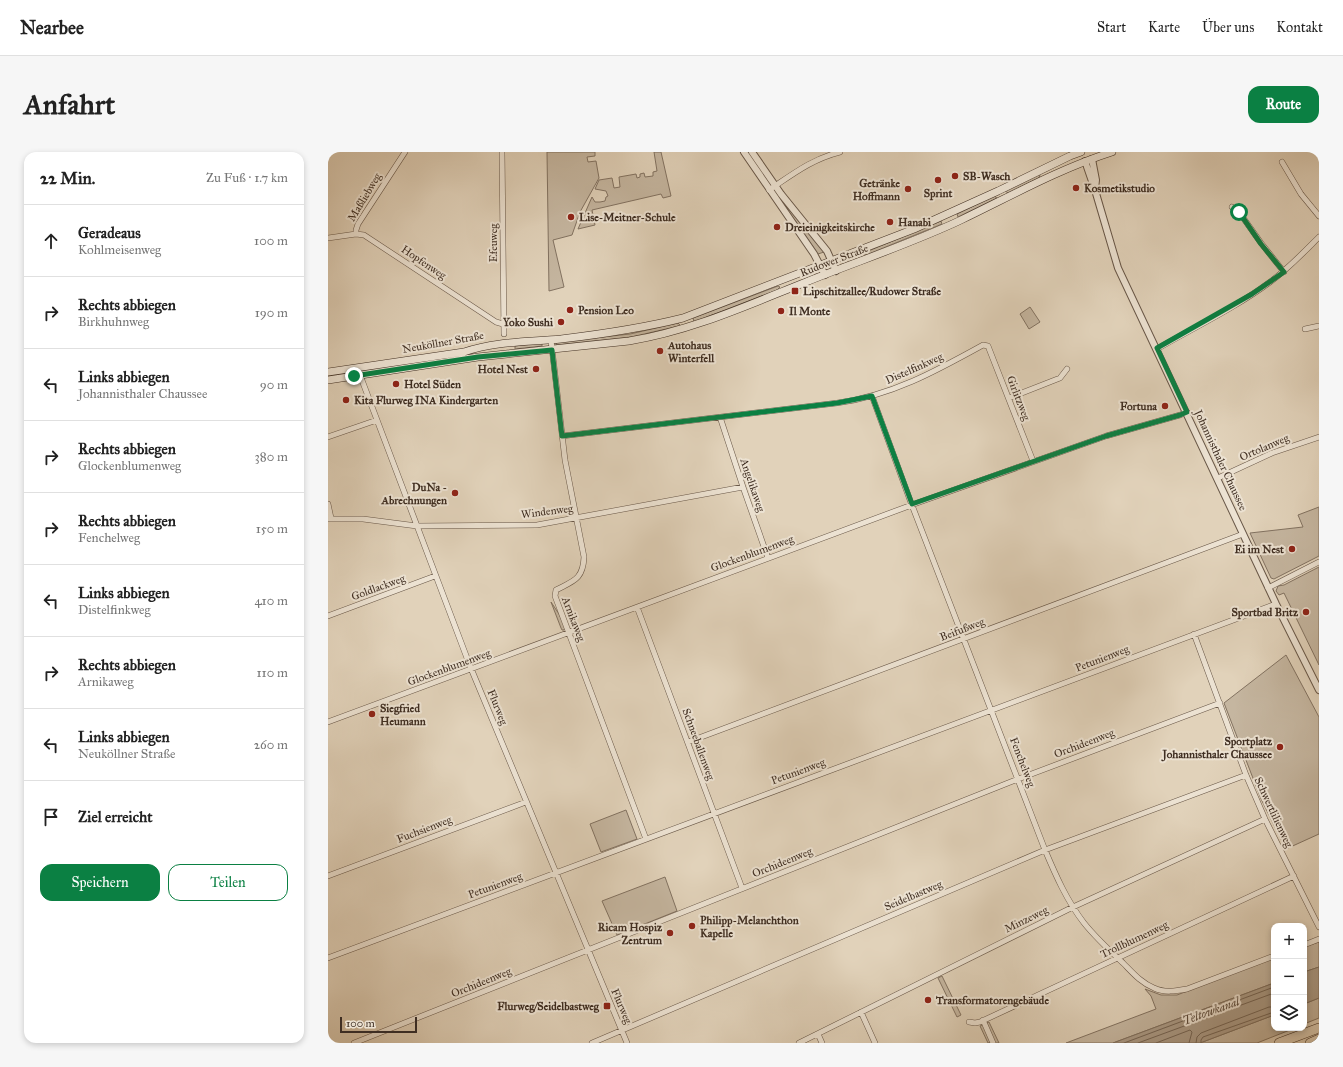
<!DOCTYPE html>
<html lang="de">
<meta charset="utf-8">
<style>
:root{--surface:#fff;--page:#f6f6f6;--text:#222;--muted:#767676;--line:#e0e0e0;--accent:#0b8043}
body{margin:0;font-family:"IM FELL Great Primer",serif;background:var(--page);color:var(--text)}
.controls{position:absolute;right:12px;bottom:12px;display:grid;overflow:hidden;border-radius:8px;box-shadow:0 2px 6px #0003}
.controls button{width:36px;height:36px;display:grid;place-items:center;padding:0;border:0;border-bottom:1px solid var(--line);background:var(--surface);color:var(--text);font:20px sans-serif}
.scale{position:absolute;left:12px;bottom:10px;width:77px;box-sizing:border-box;padding-left:4px;border:2px solid #3f2e22;border-top:0;font-size:11px;line-height:14px;white-space:nowrap;color:#3f2e22;-webkit-text-stroke:3px #ece2d2;paint-order:stroke}
.stop{position:absolute;width:12px;height:12px;margin:-9px;border:3px solid #0b8043;border-radius:50%;background:#fff}
.stop.end{background:#0b8043;border-color:#fff;box-shadow:0 1px 4px #0008}
.list{margin:0;padding:0;list-style:none}
h2{display:flex;justify-content:space-between;align-items:center;height:52px;margin:0;padding:0 16px;font-size:17px}
h2 small{font-size:13px;font-weight:400;color:var(--muted)}
.list li{display:grid;grid-template-columns:26px 1fr auto;gap:12px;align-items:center;box-sizing:border-box;height:72px;padding:0 16px;border-top:1px solid var(--line)}
.list b{display:block;font-size:15px;white-space:nowrap}
.list p{margin:0;font-size:13px;white-space:nowrap;color:var(--muted)}
.list em{font-size:13px;font-style:normal;color:var(--muted)}
.actions{display:flex;gap:8px;padding:12px 16px}
.actions a{flex:1;padding:9px 0;border:1px solid var(--accent);border-radius:12px;text-align:center;font-size:14px;color:var(--accent)}
.actions .main{background:var(--accent);color:#fff}
.icon{flex:none;width:22px;height:22px;fill:none;stroke:currentColor;stroke-width:2;stroke-linecap:round;stroke-linejoin:round}
.map{position:relative;flex:none;width:991px;height:891px;overflow:hidden;border-radius:12px}
header{display:flex;align-items:center;gap:24px;box-sizing:border-box;height:56px;padding:0 20px;background:var(--surface);border-bottom:1px solid var(--line)}
header strong{font-size:19px}
nav{display:flex;gap:22px;margin-inline-start:auto;font-size:14px}
.intro{display:flex;align-items:center;justify-content:space-between;box-sizing:border-box;height:96px;padding:0 24px}
h1{margin:0;font-size:28px}
.button{padding:10px 18px;border-radius:12px;background:var(--accent);color:#fff;font-size:14px;font-weight:700}
main{display:flex;gap:24px;padding:0 24px}
aside{flex:1;background:var(--surface);border-radius:12px;box-shadow:0 2px 6px #0003}
.map>svg:first-child{display:block}
.green{fill:#c5b6a0;stroke:#827261}
.water{fill:#aa9a86;stroke:#7f6f5e}
.lines{fill:none;stroke-linecap:round;stroke-linejoin:round}
.shore{stroke:#746454;stroke-width:1}
.minor-casing{stroke:#685748;stroke-width:6}
.tertiary-casing{stroke:#685748;stroke-width:8}
.secondary-casing{stroke:#3f2e22;stroke-width:8}
.motorway-casing{stroke:#3f2e22;stroke-width:10}
.minor{stroke:#ece2d2;stroke-width:5}
.tertiary{stroke:#ece2d2;stroke-width:6}
.secondary{stroke:#ece2d2;stroke-width:7}
.motorway{stroke:#e1d2ba;stroke-width:9}
.route{stroke:#0b8043;stroke-width:5}
.poi-dot{fill:#8f2418;stroke:#ece2d2;stroke-width:1.5}
.labels{text-anchor:middle;stroke-width:4;stroke-linejoin:round;paint-order:stroke}
.poi-label{font-size:11px;font-weight:bold;fill:#3f2e22;stroke:#ece2d2;text-anchor:start}
.street-label{font-size:11px;fill:#3f2e22;stroke:#ece2d2}
.water-label{font-size:12px;font-style:italic;fill:#5a493b;stroke:#ece2d2}
</style>
<header>
<strong>Nearbee</strong>
<nav><a>Start</a><a>Karte</a><a>Über uns</a><a>Kontakt</a></nav>
</header>
<div class="intro"><h1>Anfahrt</h1><a class="button">Route</a></div>
<main>
<aside>
<h2>22 Min.<small>Zu Fuß · 1.7 km</small></h2>
<ul class="list">
<li><svg class="icon" aria-label="ahead" viewBox="0 0 24 24"><path d="M12 20V5M6 11l6-6 6 6"/></svg><div><b>Geradeaus</b><p>Kohlmeisenweg</p></div><em>100 m</em></li>
<li><svg class="icon" aria-label="right" viewBox="0 0 24 24"><path d="M7 20v-9h11M14 6l5 5-5 5"/></svg><div><b>Rechts abbiegen</b><p>Birkhuhnweg</p></div><em>190 m</em></li>
<li><svg class="icon" aria-label="left" viewBox="0 0 24 24"><path d="M17 20v-9H6M10 6l-5 5 5 5"/></svg><div><b>Links abbiegen</b><p>Johannisthaler Chaussee</p></div><em>90 m</em></li>
<li><svg class="icon" aria-label="right" viewBox="0 0 24 24"><path d="M7 20v-9h11M14 6l5 5-5 5"/></svg><div><b>Rechts abbiegen</b><p>Glockenblumenweg</p></div><em>380 m</em></li>
<li><svg class="icon" aria-label="right" viewBox="0 0 24 24"><path d="M7 20v-9h11M14 6l5 5-5 5"/></svg><div><b>Rechts abbiegen</b><p>Fenchelweg</p></div><em>150 m</em></li>
<li><svg class="icon" aria-label="left" viewBox="0 0 24 24"><path d="M17 20v-9H6M10 6l-5 5 5 5"/></svg><div><b>Links abbiegen</b><p>Distelfinkweg</p></div><em>410 m</em></li>
<li><svg class="icon" aria-label="right" viewBox="0 0 24 24"><path d="M7 20v-9h11M14 6l5 5-5 5"/></svg><div><b>Rechts abbiegen</b><p>Arnikaweg</p></div><em>110 m</em></li>
<li><svg class="icon" aria-label="left" viewBox="0 0 24 24"><path d="M17 20v-9H6M10 6l-5 5 5 5"/></svg><div><b>Links abbiegen</b><p>Neuköllner Straße</p></div><em>260 m</em></li>
<li><svg class="icon" aria-label="arrive" viewBox="0 0 24 24"><path d="M6 21V4h12l-3 4 3 4H6"/></svg><div><b>Ziel erreicht</b></div></li>
</ul>
<div class="actions"><a class="main">Speichern</a><a>Teilen</a></div>
</aside>
<div class="map">
<svg width="991" height="891" viewBox="0 0 991 891">
<rect width="100%" height="100%" fill="#e1d2ba"/>
<filter id="stains"><feTurbulence type="fractalNoise" baseFrequency=".005" numOctaves="4"/><feColorMatrix values="0 0 0 0 .2 0 0 0 0 .09 0 0 0 0 .02 0 0 0 .5 -.17"/></filter>
<radialGradient id="worn" r=".72"><stop offset=".6" stop-color="#630" stop-opacity="0"/><stop offset="1" stop-color="#630" stop-opacity=".3"/></radialGradient>
<path class="green" d="M219,0H267V4L259,5L260,10L268,9L271,26L252,60L253,63H251L244,83L225,88L236,135L221,139Z
M326,0H333L343,44L335,46L333,42L264,58L267,73L250,77L264,45L267,50H272L277,49L278,45L280,44L278,39L267,37L271,28L284,26L286,36L292,35L291,25L308,22L309,26L312,25V22L316,21L317,25L325,24V20L329,19Z
M711,22L712,23L711,26L680,41L677,39Z
M451,43L496,100L490,102L468,70L449,45Z
M666,44L669,46L630,65L629,62Z
M613,69L614,72L538,103L536,102L538,100Z
M450,134L452,135L449,138L366,170L365,166Z
M702,155L712,170L701,177L692,162Z
M350,171L352,173L351,174L303,185L228,193V191L231,190L302,182Z
M214,191V194L187,197V194Z
M991,355V404L946,427L943,426L922,381L975,375L970,363Z
M991,415V513L956,441L951,443L948,439L950,434L956,433Z
M223,450L231,462L237,475L236,478H234L233,476Z
M958,503L991,565V682L958,697L933,647L896,551Z
M298,658L309,687L273,700L262,672Z
M337,725L349,759L289,783L274,749Z
M991,790V815L976,820V795Z
M946,806V831L785,891H738L828,857L823,844L817,837L833,843H849Z
M614,824L633,863L629,865L610,826Z
M991,846V866L976,872V852Z
M946,863V876H967L929,891H872Z
M661,870L671,891H660L652,874Z"/>
<path class="water" d="M991,815V846L976,852V820Z
M946,831V863L872,891H785Z"/>
<g class="lines">
<path class="shore" d="M796,891L946,835
M810,891L946,841
M828,891L862,878L864,880L861,891
M868,891L869,885L873,881L941,855H946
M873,891V888L875,885L946,860"/>
<defs>
<path id="minor" d="M174,0L176,182
M954,10L973,42L991,64
M441,38C465,22 484,7 512,0
M904,55L911,60L933,91L956,120
M28,82V78L30,72L77,0
M0,86L28,82L36,83L168,170L175,172
M977,177L991,174
M223,188L237,308L256,405C255,428 245,429 228,438L227,444L318,687
M829,197C867,175 907,156 942,130C960,117 975,101 991,85
M32,223L142,514L299,891
M544,244L582,348L717,698C728,724 739,749 756,771C768,786 781,798 795,811C804,820 813,831 826,836C836,841 848,839 859,837L946,804
M681,246L732,226L739,217
M392,265L415,335L440,406
M234,284L509,251C563,244 608,219 655,193L660,194L705,309
M0,285L49,268
M890,326L944,301L991,285
M0,352L3,366
M0,367H35L89,374L209,373L415,335
M940,436L991,410
M309,455L414,736
M0,464L107,424
M866,482L918,623L937,667L991,775
M0,570L589,351L778,284L852,263L859,260
M360,590L915,382
M0,724L198,650
M976,793L991,787
M0,806L948,452
M533,860L547,891
M655,868L665,891
M641,870L647,871L652,870L966,724
M490,882L494,891
M26,891L685,629L892,551
M264,891L717,698L918,623
M471,891L745,755L937,667"/>
<path id="tertiary" d="M416,0L486,102L497,123
M424,0L453,42L499,99L508,119
M764,7L768,28L767,37
M757,9L767,38L790,116L948,452L991,538"/>
<path id="secondary" d="M0,220L136,200C168,189 201,190 233,187C275,182 315,176 355,166L586,77L670,39L742,4L753,0
M0,228L150,205L301,189C363,179 420,153 478,130C530,109 582,92 633,68C683,44 731,17 784,0"/>
<path id="motorway" d="M951,891L991,876
M982,891L991,887"/>
</defs>
<use href="#minor" class="minor-casing"/>
<use href="#tertiary" class="tertiary-casing"/>
<use href="#secondary" class="secondary-casing"/>
<use href="#motorway" class="motorway-casing"/>
<use href="#minor" class="minor"/>
<use href="#tertiary" class="tertiary"/>
<use href="#secondary" class="secondary"/>
<use href="#motorway" class="motorway"/>
</g>
<g class="lines">
<path class="route" d="M26,224L150,205L224,198L234,284L509,251L544,244L584,352L778,284L852,263L859,260L829,196L924,142L956,120L933,92L911,60"/>
</g>
<g class="poi-dot">
<circle cx="627" cy="24" r="4"/>
<circle cx="610" cy="28" r="4"/>
<circle cx="748" cy="36" r="4"/>
<circle cx="580" cy="37" r="4"/>
<circle cx="243" cy="65" r="4"/>
<circle cx="562" cy="70" r="4"/>
<circle cx="449" cy="75" r="4"/>
<rect x="463" y="135" width="8" height="8" rx="2"/>
<circle cx="242" cy="158" r="4"/>
<circle cx="453" cy="159" r="4"/>
<circle cx="233" cy="170" r="4"/>
<circle cx="332" cy="199" r="4"/>
<circle cx="208" cy="217" r="4"/>
<circle cx="68" cy="232" r="4"/>
<circle cx="18" cy="248" r="4"/>
<circle cx="837" cy="254" r="4"/>
<circle cx="127" cy="341" r="4"/>
<circle cx="964" cy="397" r="4"/>
<circle cx="978" cy="460" r="4"/>
<circle cx="44" cy="562" r="4"/>
<circle cx="952" cy="595" r="4"/>
<circle cx="364" cy="774" r="4"/>
<circle cx="342" cy="781" r="4"/>
<circle cx="600" cy="848" r="4"/>
<rect x="275" y="850" width="8" height="8" rx="2"/>
</g>
<g class="labels">
<g class="poi-label">
<text x="635" y="28">SB-Wasch</text>
<text x="572" y="35" text-anchor="end">Getränke<tspan x="572" dy="13">Hoffmann</tspan></text>
<text x="756" y="40">Kosmetikstudio</text>
<text x="610" y="45" text-anchor="middle">Sprint</text>
<text x="251" y="69">Lise-Meitner-Schule</text>
<text x="570" y="74">Hanabi</text>
<text x="457" y="79">Dreieinigkeitskirche</text>
<text x="475" y="143">Lipschitzallee/Rudower Straße</text>
<text x="250" y="162">Pension Leo</text>
<text x="461" y="163">Il Monte</text>
<text x="225" y="174" text-anchor="end">Yoko Sushi</text>
<text x="340" y="197">Autohaus<tspan x="340" dy="13">Winterfell</tspan></text>
<text x="200" y="221" text-anchor="end">Hotel Nest</text>
<text x="76" y="236">Hotel Süden</text>
<text x="26" y="252">Kita Flurweg INA Kindergarten</text>
<text x="829" y="258" text-anchor="end">Fortuna</text>
<text x="119" y="339" text-anchor="end">DuNa -<tspan x="119" dy="13">Abrechnungen</tspan></text>
<text x="956" y="401" text-anchor="end">Ei im Nest</text>
<text x="970" y="464" text-anchor="end">Sportbad Britz</text>
<text x="52" y="560">Siegfried<tspan x="52" dy="13">Heumann</tspan></text>
<text x="944" y="593" text-anchor="end">Sportplatz<tspan x="944" dy="13">Johannisthaler Chaussee</tspan></text>
<text x="372" y="772">Philipp-Melanchthon<tspan x="372" dy="13">Kapelle</tspan></text>
<text x="334" y="779" text-anchor="end">Ricam Hospiz<tspan x="334" dy="13">Zentrum</tspan></text>
<text x="608" y="852">Transformatorengebäude</text>
<text x="271" y="858" text-anchor="end">Flurweg/Seidelbastweg</text>
</g>
<g class="street-label">
<text transform="translate(36 45) rotate(-59)" y="4">Maßliebweg</text>
<text transform="translate(165 91) rotate(-90)" y="4">Efeuweg</text>
<text transform="translate(506 108) rotate(-21)" y="4">Rudower Straße</text>
<text transform="translate(96 110) rotate(34)" y="4">Hopfenweg</text>
<text transform="translate(115 190) rotate(-10)" y="4">Neuköllner Straße</text>
<text transform="translate(586 216) rotate(-24)" y="4">Distelfinkweg</text>
<text transform="translate(691 246) rotate(69)" y="4">Girlitzweg</text>
<text transform="translate(936 295) rotate(-23)" y="4">Ortolanweg</text>
<text transform="translate(893 308) rotate(65)" y="4">Johannisthaler Chaussee</text>
<text transform="translate(425 333) rotate(71)" y="4">Angelikaweg</text>
<text transform="translate(219 359) rotate(-7)" y="4">Windenweg</text>
<text transform="translate(424 401) rotate(-20)" y="4">Glockenblumenweg</text>
<text transform="translate(50 435) rotate(-20)" y="4">Goldlackweg</text>
<text transform="translate(246 467) rotate(69)" y="4">Arnikaweg</text>
<text transform="translate(634 477) rotate(-21)" y="4">Beifußweg</text>
<text transform="translate(774 506) rotate(-21)" y="4">Petunienweg</text>
<text transform="translate(121 515) rotate(-20)" y="4">Glockenblumenweg</text>
<text transform="translate(170 555) rotate(68)" y="4">Flurweg</text>
<text transform="translate(756 591) rotate(-21)" y="4">Orchideenweg</text>
<text transform="translate(371 592) rotate(70)" y="4">Schneeballenweg</text>
<text transform="translate(695 610) rotate(69)" y="4">Fenchelweg</text>
<text transform="translate(470 619) rotate(-20)" y="4">Petunienweg</text>
<text transform="translate(946 660) rotate(65)" y="4">Schwertlilienweg</text>
<text transform="translate(96 677) rotate(-21)" y="4">Fuchsienweg</text>
<text transform="translate(454 710) rotate(-22)" y="4">Orchideenweg</text>
<text transform="translate(167 733) rotate(-20)" y="4">Petunienweg</text>
<text transform="translate(585 743) rotate(-23)" y="4">Seidelbastweg</text>
<text transform="translate(698 767) rotate(-26)" y="4">Minzeweg</text>
<text transform="translate(806 787) rotate(-25)" y="4">Trollblumenweg</text>
<text transform="translate(153 830) rotate(-22)" y="4">Orchideenweg</text>
<text transform="translate(294 854) rotate(67)" y="4">Flurweg</text>
</g>
<g class="water-label">
<text transform="translate(883 859) rotate(-20)" y="4">Teltowkanal</text>
</g>
</g>
<rect width="100%" height="100%" filter="url(#stains)"/>
<rect width="100%" height="100%" fill="url(#worn)"/>
</svg>
<div class="controls">
<button>+</button>
<button>−</button>
<button><svg class="icon" aria-label="layers" viewBox="0 0 24 24"><path d="M12 4l9 5-9 5-9-5zM3 14l9 5 9-5"/></svg></button>
</div>
<div class="scale">100 m</div>
<div class="stop" style="left:911px;top:60px"></div>
<div class="stop end" style="left:26px;top:224px"></div>
</div>
</main>
